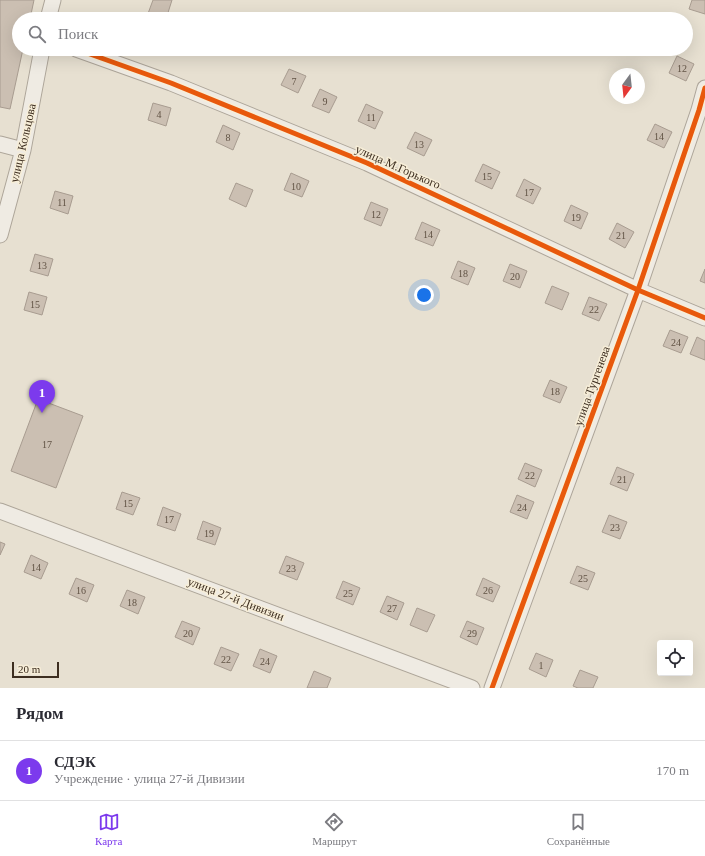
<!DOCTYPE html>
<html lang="ru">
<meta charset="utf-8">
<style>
:root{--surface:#fff;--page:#f2f2f3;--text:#2b2b33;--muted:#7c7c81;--line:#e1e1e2;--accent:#7c3aed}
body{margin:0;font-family:"Times New Roman",serif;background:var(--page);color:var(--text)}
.controls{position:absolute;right:12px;bottom:12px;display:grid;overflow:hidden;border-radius:4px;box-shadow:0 4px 16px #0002}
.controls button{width:36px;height:36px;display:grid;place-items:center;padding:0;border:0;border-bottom:1px solid var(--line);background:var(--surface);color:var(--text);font:20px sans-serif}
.compass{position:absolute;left:609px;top:68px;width:36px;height:36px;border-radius:50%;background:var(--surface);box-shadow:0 4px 16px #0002;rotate:195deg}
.scale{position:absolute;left:12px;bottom:10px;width:47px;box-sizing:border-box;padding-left:4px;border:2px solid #3d2e20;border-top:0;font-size:11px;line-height:14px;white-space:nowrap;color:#3d2e20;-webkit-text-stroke:3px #f7eed8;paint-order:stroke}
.you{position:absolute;left:424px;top:295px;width:14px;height:14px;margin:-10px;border:3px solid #fff;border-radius:50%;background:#1a73e8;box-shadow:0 0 0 6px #1a73e833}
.badge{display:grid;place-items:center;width:26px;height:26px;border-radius:50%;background:var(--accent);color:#fff;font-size:13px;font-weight:700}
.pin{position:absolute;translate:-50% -33px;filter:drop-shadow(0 1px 2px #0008)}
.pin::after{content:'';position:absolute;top:21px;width:14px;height:12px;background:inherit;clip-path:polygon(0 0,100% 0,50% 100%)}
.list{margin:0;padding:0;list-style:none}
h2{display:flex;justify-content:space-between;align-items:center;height:52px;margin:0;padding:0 16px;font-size:17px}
h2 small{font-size:13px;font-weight:400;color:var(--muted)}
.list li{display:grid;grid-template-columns:26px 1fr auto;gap:12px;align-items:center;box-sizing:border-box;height:60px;padding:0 16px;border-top:1px solid var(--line)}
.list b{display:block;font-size:15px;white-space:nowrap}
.list p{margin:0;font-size:13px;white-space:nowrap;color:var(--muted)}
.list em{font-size:13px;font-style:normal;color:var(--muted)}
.icon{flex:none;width:22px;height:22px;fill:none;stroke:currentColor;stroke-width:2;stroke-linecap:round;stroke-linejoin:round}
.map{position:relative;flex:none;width:705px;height:688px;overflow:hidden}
.search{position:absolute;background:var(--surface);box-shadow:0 4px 16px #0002;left:12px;right:12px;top:12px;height:44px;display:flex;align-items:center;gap:10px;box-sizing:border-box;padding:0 14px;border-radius:22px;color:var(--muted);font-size:15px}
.sheet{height:112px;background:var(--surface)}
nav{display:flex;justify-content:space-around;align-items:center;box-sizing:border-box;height:56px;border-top:1px solid var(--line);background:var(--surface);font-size:11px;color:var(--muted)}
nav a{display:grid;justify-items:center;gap:2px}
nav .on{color:var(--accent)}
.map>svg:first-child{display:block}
.building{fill:#cbbfb2;stroke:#a89c90}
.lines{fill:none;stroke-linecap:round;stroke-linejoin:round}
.minor-casing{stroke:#ada599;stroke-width:17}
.minor{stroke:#efebe3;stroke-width:15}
.cycleway-casing{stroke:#f7eed8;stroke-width:8}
.cycleway{stroke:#e8590c;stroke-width:5}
.labels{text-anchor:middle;stroke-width:3;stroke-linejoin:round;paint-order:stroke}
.number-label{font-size:10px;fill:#605244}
.street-label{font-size:12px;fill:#3d2e20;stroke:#f7eed8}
</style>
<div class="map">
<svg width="705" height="688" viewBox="0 0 705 688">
<rect width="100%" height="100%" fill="#e7e0d1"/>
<path class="building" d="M0,0H34L30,19H19V49H23L10,109L0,107Z
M153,0H172L166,19H146Z
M692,0H705V14L689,9Z
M677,56L694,64L686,81L669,73Z
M289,69L306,76L298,93L281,85Z
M320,89L337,97L329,113L312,106Z
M153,103L171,108L166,126L148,120Z
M366,104L383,112L375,129L358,121Z
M655,124L672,132L664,148L647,140Z
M223,125L240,133L233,150L216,142Z
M415,132L432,140L424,156L407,148Z
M483,164L500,172L492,189L475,181Z
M291,173L309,181L302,197L284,190Z
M524,179L541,188L533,204L516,196Z
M236,183L253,190L246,207L229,199Z
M55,191L73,196L68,214L50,208Z
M371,202L388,209L381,226L364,219Z
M571,205L588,213L581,229L564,221Z
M422,222L440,230L433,246L415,239Z
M617,223L634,232L625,248L609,239Z
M35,254L53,259L48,276L30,271Z
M458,261L475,268L468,285L451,278Z
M510,264L527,271L520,288L503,281Z
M705,269V283L700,281Z
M552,286L569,293L562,310L545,303Z
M29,292L47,297L42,315L24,310Z
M589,297L607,304L599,321L582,314Z
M670,330L688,337L681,353L663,346Z
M697,337L705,341V360L690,354Z
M550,380L567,387L560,403L543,396Z
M38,399L83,416L56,488L11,471Z
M525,463L542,470L535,487L518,479Z
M617,467L634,474L627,491L610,484Z
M122,492L140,498L133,515L116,509Z
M517,495L534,502L527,519L510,512Z
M163,507L181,514L175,531L157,525Z
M609,515L627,522L620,539L602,532Z
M203,521L221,528L215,545L197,539Z
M0,542L5,544L0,555Z
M31,555L48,563L41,579L24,572Z
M286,556L304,563L297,580L279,573Z
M577,566L595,573L588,590L570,583Z
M76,578L94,585L87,602L69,594Z
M483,578L500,586L493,602L476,595Z
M343,581L360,588L353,605L336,598Z
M127,590L145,597L138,614L120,606Z
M387,596L404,603L397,620L380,612Z
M417,608L435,615L427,632L410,625Z
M182,621L200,628L193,645L175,637Z
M467,621L484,628L477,645L460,637Z
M221,647L239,654L231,671L214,664Z
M260,649L277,656L270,673L253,666Z
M536,653L553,660L546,677L529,669Z
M580,670L598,677L593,688H578L573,686Z
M314,671L331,678L327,688H307Z"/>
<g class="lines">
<defs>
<path id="minor" d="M48,19L53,0
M76,49L171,83L367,163L638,290L705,318
M0,144L23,150
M0,235L23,150L42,49
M0,511L472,688
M492,688L638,290L699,110L705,88"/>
</defs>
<use href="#minor" class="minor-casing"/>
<use href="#minor" class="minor"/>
<defs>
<path id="cycleway" d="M76,49L171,83L367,163L638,290L705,318
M492,688L638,290L699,110L705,88"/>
</defs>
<use href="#cycleway" class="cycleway-casing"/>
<use href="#cycleway" class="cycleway"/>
</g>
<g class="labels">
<g class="number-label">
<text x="682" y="72">12</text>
<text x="294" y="85">7</text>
<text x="325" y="105">9</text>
<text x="159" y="118">4</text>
<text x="371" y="121">11</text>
<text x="659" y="140">14</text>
<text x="228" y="141">8</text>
<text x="419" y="148">13</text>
<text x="487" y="180">15</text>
<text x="296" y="190">10</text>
<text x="529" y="196">17</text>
<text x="62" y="206">11</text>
<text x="376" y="218">12</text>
<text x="576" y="221">19</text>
<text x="428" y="238">14</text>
<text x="621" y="239">21</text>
<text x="42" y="269">13</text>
<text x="463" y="277">18</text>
<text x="515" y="280">20</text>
<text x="35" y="308">15</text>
<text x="594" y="313">22</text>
<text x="676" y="346">24</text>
<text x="555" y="395">18</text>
<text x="47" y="448">17</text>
<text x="530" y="479">22</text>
<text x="622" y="483">21</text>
<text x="128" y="507">15</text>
<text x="522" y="511">24</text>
<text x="169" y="523">17</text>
<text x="615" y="531">23</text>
<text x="209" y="537">19</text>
<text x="36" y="571">14</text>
<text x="291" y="572">23</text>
<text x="583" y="582">25</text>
<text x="81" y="594">16</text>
<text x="488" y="594">26</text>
<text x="348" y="597">25</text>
<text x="132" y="606">18</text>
<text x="392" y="612">27</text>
<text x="188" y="637">20</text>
<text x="472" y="637">29</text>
<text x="226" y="663">22</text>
<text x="265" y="665">24</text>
<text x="541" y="669">1</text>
</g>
<g class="street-label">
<text transform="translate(23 143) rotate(-77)" y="4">улица Кольцова</text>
<text transform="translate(398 167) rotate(24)" y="4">улица М.Горького</text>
<text transform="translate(592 386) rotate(-70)" y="4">улица Тургенева</text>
<text transform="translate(236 599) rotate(21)" y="4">улица 27-й Дивизии</text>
</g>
</g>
</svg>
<div class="controls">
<button><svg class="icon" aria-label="locate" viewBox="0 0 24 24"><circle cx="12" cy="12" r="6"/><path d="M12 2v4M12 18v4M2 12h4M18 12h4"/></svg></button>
</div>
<svg class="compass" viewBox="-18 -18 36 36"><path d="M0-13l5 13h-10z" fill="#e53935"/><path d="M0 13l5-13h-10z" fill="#7c7c81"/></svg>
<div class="scale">20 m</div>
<div class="you"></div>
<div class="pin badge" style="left:42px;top:413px">1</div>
<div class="search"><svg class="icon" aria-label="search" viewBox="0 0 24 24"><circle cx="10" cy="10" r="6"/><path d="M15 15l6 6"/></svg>Поиск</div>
</div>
<section class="sheet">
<h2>Рядом<small></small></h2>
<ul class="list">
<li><span class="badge">1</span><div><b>СДЭК</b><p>Учреждение · улица 27-й Дивизии</p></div><em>170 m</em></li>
</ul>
</section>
<nav>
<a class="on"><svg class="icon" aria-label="map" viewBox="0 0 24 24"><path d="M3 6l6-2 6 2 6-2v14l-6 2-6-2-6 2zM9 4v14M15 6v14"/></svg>Карта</a>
<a><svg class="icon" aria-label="directions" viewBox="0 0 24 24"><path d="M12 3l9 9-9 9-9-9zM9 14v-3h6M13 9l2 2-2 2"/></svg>Маршрут</a>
<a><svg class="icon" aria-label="saved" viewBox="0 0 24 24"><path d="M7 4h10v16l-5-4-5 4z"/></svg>Сохранённые</a>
</nav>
